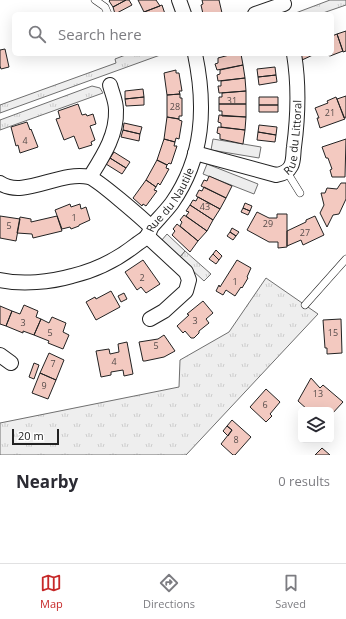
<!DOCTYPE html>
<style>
:root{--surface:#fff;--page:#f2f2f3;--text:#2b2b33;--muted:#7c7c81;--line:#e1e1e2;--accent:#c62828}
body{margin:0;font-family:"Open Sans",sans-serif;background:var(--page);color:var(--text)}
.controls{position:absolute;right:12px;bottom:12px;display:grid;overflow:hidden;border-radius:6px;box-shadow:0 4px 16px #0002}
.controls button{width:36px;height:36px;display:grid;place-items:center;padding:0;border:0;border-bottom:1px solid var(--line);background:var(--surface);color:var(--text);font:20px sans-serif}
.scale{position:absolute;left:12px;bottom:10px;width:47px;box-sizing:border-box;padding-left:4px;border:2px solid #222;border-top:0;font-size:11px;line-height:14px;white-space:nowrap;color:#222;-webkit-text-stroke:3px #fff;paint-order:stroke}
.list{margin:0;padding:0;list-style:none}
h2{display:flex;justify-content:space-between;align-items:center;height:52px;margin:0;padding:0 16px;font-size:17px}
h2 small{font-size:13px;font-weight:400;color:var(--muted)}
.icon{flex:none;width:22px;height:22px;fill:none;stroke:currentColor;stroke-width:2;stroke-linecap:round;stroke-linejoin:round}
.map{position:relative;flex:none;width:346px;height:455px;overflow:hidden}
.search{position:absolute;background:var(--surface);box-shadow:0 4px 16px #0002;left:12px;right:12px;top:12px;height:44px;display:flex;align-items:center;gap:10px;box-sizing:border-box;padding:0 14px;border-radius:6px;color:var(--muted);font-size:15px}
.sheet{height:108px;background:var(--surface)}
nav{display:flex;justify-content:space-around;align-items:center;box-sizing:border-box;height:56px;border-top:1px solid var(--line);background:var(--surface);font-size:11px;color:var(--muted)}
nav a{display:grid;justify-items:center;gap:2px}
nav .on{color:var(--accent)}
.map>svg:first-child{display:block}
.grass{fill:url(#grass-tufts);stroke:#6f6f6f}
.parking{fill:#ededed;stroke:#6f6f6f}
.building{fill:#f3c9c0;stroke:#222}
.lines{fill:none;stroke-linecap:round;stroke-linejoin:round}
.lane-casing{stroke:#222;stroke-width:8}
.street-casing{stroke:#222;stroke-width:16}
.lane{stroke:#fff;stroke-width:7}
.street{stroke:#fff;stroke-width:14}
.labels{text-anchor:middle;stroke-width:3;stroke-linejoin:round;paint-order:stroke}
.number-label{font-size:9px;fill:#564c4a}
.street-label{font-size:11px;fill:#222;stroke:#fff}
</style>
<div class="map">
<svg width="346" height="455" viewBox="0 0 346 455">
<defs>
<pattern id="grass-tufts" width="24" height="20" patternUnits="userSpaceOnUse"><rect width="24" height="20" fill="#eee"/><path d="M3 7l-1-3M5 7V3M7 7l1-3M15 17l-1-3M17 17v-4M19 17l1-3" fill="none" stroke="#ccc"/></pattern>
</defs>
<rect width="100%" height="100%" fill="#fff"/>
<path class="grass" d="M330,0H346V5L320,14H293Z
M128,54H163L0,113V105L116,63L115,59Z
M92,86L100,88L103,93L0,130V120Z
M185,251L211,274L204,281L179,258Z
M266,278L318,314L186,455H0V423L179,387L180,360L229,332Z"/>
<path class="parking" d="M213,139L261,147L259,158L211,150Z
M207,164L258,184L254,194L203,174Z
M167,234L185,251L179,258L161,241Z"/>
<path class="building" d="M110,0H126L113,7L109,1Z
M126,0H129L132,5L115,14L113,7Z
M138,0H156L160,6L144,12Z
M202,0H219L222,13L203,14L201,5L203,4Z
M162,5L165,14H145L144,12Z
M346,31V51L343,52L337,34Z
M337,34L343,51L330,56L325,54H332V36Z
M5,49L9,67L1,69L0,66V50Z
M233,54H241L243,65L217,70L215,64L218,63V58Z
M301,54H315L302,60Z
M243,65L245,78L218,81L217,75L220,74V70Z
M275,67L276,75L258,77L257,69Z
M176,70V73H179L182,91H179L180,94L167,95L164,73Z
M276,75L277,82L259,85L258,77Z
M245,78L246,91L219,93L218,86H221V81Z
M143,89L144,97L125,99V91Z
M246,91V104H219V97H222V93Z
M180,94V98H182V116H179V119L167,117V95Z
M346,96V117L344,118L337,99Z
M144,97V105L126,106L125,99Z
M259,97H278V105H259Z
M336,97L345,119L320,128L317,118H319L315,108L328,103L327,101Z
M78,104L82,115L86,114L87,116L93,114L96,124L90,126L95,140L91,142L92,145L79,149L74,136L64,140L56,119L60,118L58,111Z
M219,104H246V117L222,116V111H219Z
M259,105H278V112H259Z
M219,115L246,117L245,130L221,127V123L218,122Z
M167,117L179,119V120L182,121L179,139L176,138L175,142L164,139Z
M27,122L30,130L31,129L38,147L20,153L18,145L16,146L11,127Z
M124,123L142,127L140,134L123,130Z
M259,125L277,127L276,135L258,132Z
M218,127L245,130L243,144L220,139V134L217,133Z
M123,130L140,134L139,141L121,137Z
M258,132L276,135L275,142L257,140Z
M164,139L175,142L174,146H177L171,164L169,163L167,165L157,160Z
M346,139L345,177H332L330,170L332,169L328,158H326L322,147Z
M114,152L130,162L126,168L110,158Z
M110,158L126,168L122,174L106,164Z
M157,160L167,165L166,168L169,169L160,185L158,183L156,187L146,180Z
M209,176L232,186L226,198L201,186L204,180L207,181Z
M146,180L156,187L154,190L157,191L146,206L143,204L142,206L133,198Z
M341,183H346V199L339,214L333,215L327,227L320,213L324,205L321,193H325L327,188L337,189Z
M204,187L226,198L220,209L196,196L199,190L202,191Z
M198,197L220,209L213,220L190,205L193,200L196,201Z
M245,203L252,206L250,211L243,208Z
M70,204L71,207L80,204L81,209L86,207L90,220L79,225V226L71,229L70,227L62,229L55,210Z
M190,205L213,220L207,231L186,216L189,212L186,211Z
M243,208L250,211L248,215L241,212Z
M257,212L269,218H277V214H287V247L278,248V242H269L247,230Z
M184,215L207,231L198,241L180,226L182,222L180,220Z
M0,216L20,219L16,241L0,238Z
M57,216L62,231L33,238L32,234L17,233L20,217L31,219V222Z
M315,216L324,235L303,245L301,240L287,246V231L306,222V220Z
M177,224L198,241L190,252L172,235L175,231L173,229Z
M232,228L239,232L236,236L230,232Z
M230,232L236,236L233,240L227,236Z
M216,250L222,256L219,260L213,254Z
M213,254L219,260L216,264L209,259Z
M143,260L160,284L146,293L141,287L137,290L125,272Z
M237,260L251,268L247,277L248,278L242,288L241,287L235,296L226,290L223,295L216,291L219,285L220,287Z
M111,291L120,307L96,320L86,302L95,297L96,299Z
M124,293L127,299L121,302L118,296Z
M203,301L213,313L206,319L209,323L199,331V333L194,338H191L185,331L183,333L177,326L189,315L187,314Z
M24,305L38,311L36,317L41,319L34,335L23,331V333L6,326L12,311L20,314Z
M0,306L12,311L6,326L0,324Z
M52,317L66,323L63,332L69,335L63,349L48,343L49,341L34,335L41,319L49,323Z
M341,319L342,353L327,354V348H325L323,320Z
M164,335L175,351L164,357L145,361H143L139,342L158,339Z
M127,342L133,374L124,376L123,370L111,372V375L101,377L96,351L109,349L110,354L119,352L118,344Z
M49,353L64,360L56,380L40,373Z
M34,363L39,365L34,379L29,377Z
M40,373L56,380L48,399L32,393Z
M311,378L320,388L323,385L343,402L331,415V410H323L322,409L321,410H308L298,401Z
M266,389L280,402L270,414L272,416L266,422L250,407Z
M232,420L251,437L235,455H233L221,444L232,430L227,426Z
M227,426L232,430L228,436L223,431Z
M322,448L330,455H315Z"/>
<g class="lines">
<defs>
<path id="lane" d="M95,0L105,7L108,14
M287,172L300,193
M305,305L346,259"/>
<g id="street">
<path d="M179,0L184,14"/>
<path d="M255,14L284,4"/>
<path id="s1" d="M195,153L276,175C283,174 288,172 291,166C294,160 293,153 294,147C298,117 299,84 294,54"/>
<path d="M90,177C103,156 117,135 116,110C116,101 112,93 110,85"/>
<path d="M0,183C23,199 61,170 89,177C97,179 143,219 151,227"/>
<path d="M147,236L186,272L189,280L186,291L164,311L150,319"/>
<path id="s2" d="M0,280C22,285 51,282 72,276C97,270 117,260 137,244C140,242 144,239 147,237C149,234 150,229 152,226C159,218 166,211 172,203C204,157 206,106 195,54"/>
<path d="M0,355L11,363"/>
</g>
</defs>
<use href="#lane" class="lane-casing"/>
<use href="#street" class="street-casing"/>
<use href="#lane" class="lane"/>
<use href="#street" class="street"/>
</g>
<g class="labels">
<g class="number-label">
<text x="232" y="104">31</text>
<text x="175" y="110">28</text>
<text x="330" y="116">21</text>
<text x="25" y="144">4</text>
<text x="205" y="210">43</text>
<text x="74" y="221">1</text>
<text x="268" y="227">29</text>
<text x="9" y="229">5</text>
<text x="305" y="236">27</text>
<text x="142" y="281">2</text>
<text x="235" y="285">1</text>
<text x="195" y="324">3</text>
<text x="23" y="326">3</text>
<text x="50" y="336">5</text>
<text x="333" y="336">15</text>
<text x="156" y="349">5</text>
<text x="114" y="365">4</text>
<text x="53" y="367">7</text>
<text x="44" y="389">9</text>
<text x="318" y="397">13</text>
<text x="265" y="408">6</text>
<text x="236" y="443">8</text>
</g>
<g class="street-label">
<text dy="4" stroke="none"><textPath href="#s1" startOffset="131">Rue du Littoral</textPath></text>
<text dy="4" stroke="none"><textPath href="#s2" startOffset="202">Rue du Nautile</textPath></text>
</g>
</g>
</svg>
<div class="controls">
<button><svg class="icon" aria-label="layers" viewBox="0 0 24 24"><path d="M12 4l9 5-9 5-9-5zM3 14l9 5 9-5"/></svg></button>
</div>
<div class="scale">20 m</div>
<div class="search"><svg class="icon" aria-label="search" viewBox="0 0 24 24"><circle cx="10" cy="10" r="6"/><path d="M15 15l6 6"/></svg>Search here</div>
</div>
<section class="sheet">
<h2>Nearby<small>0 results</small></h2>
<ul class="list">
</ul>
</section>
<nav>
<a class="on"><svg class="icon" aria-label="map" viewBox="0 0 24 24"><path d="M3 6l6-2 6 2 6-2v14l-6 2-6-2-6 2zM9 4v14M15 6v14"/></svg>Map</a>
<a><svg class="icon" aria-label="directions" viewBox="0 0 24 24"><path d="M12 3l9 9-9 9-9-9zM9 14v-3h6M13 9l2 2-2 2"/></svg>Directions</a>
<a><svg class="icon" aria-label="saved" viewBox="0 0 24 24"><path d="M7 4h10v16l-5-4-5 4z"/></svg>Saved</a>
</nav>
